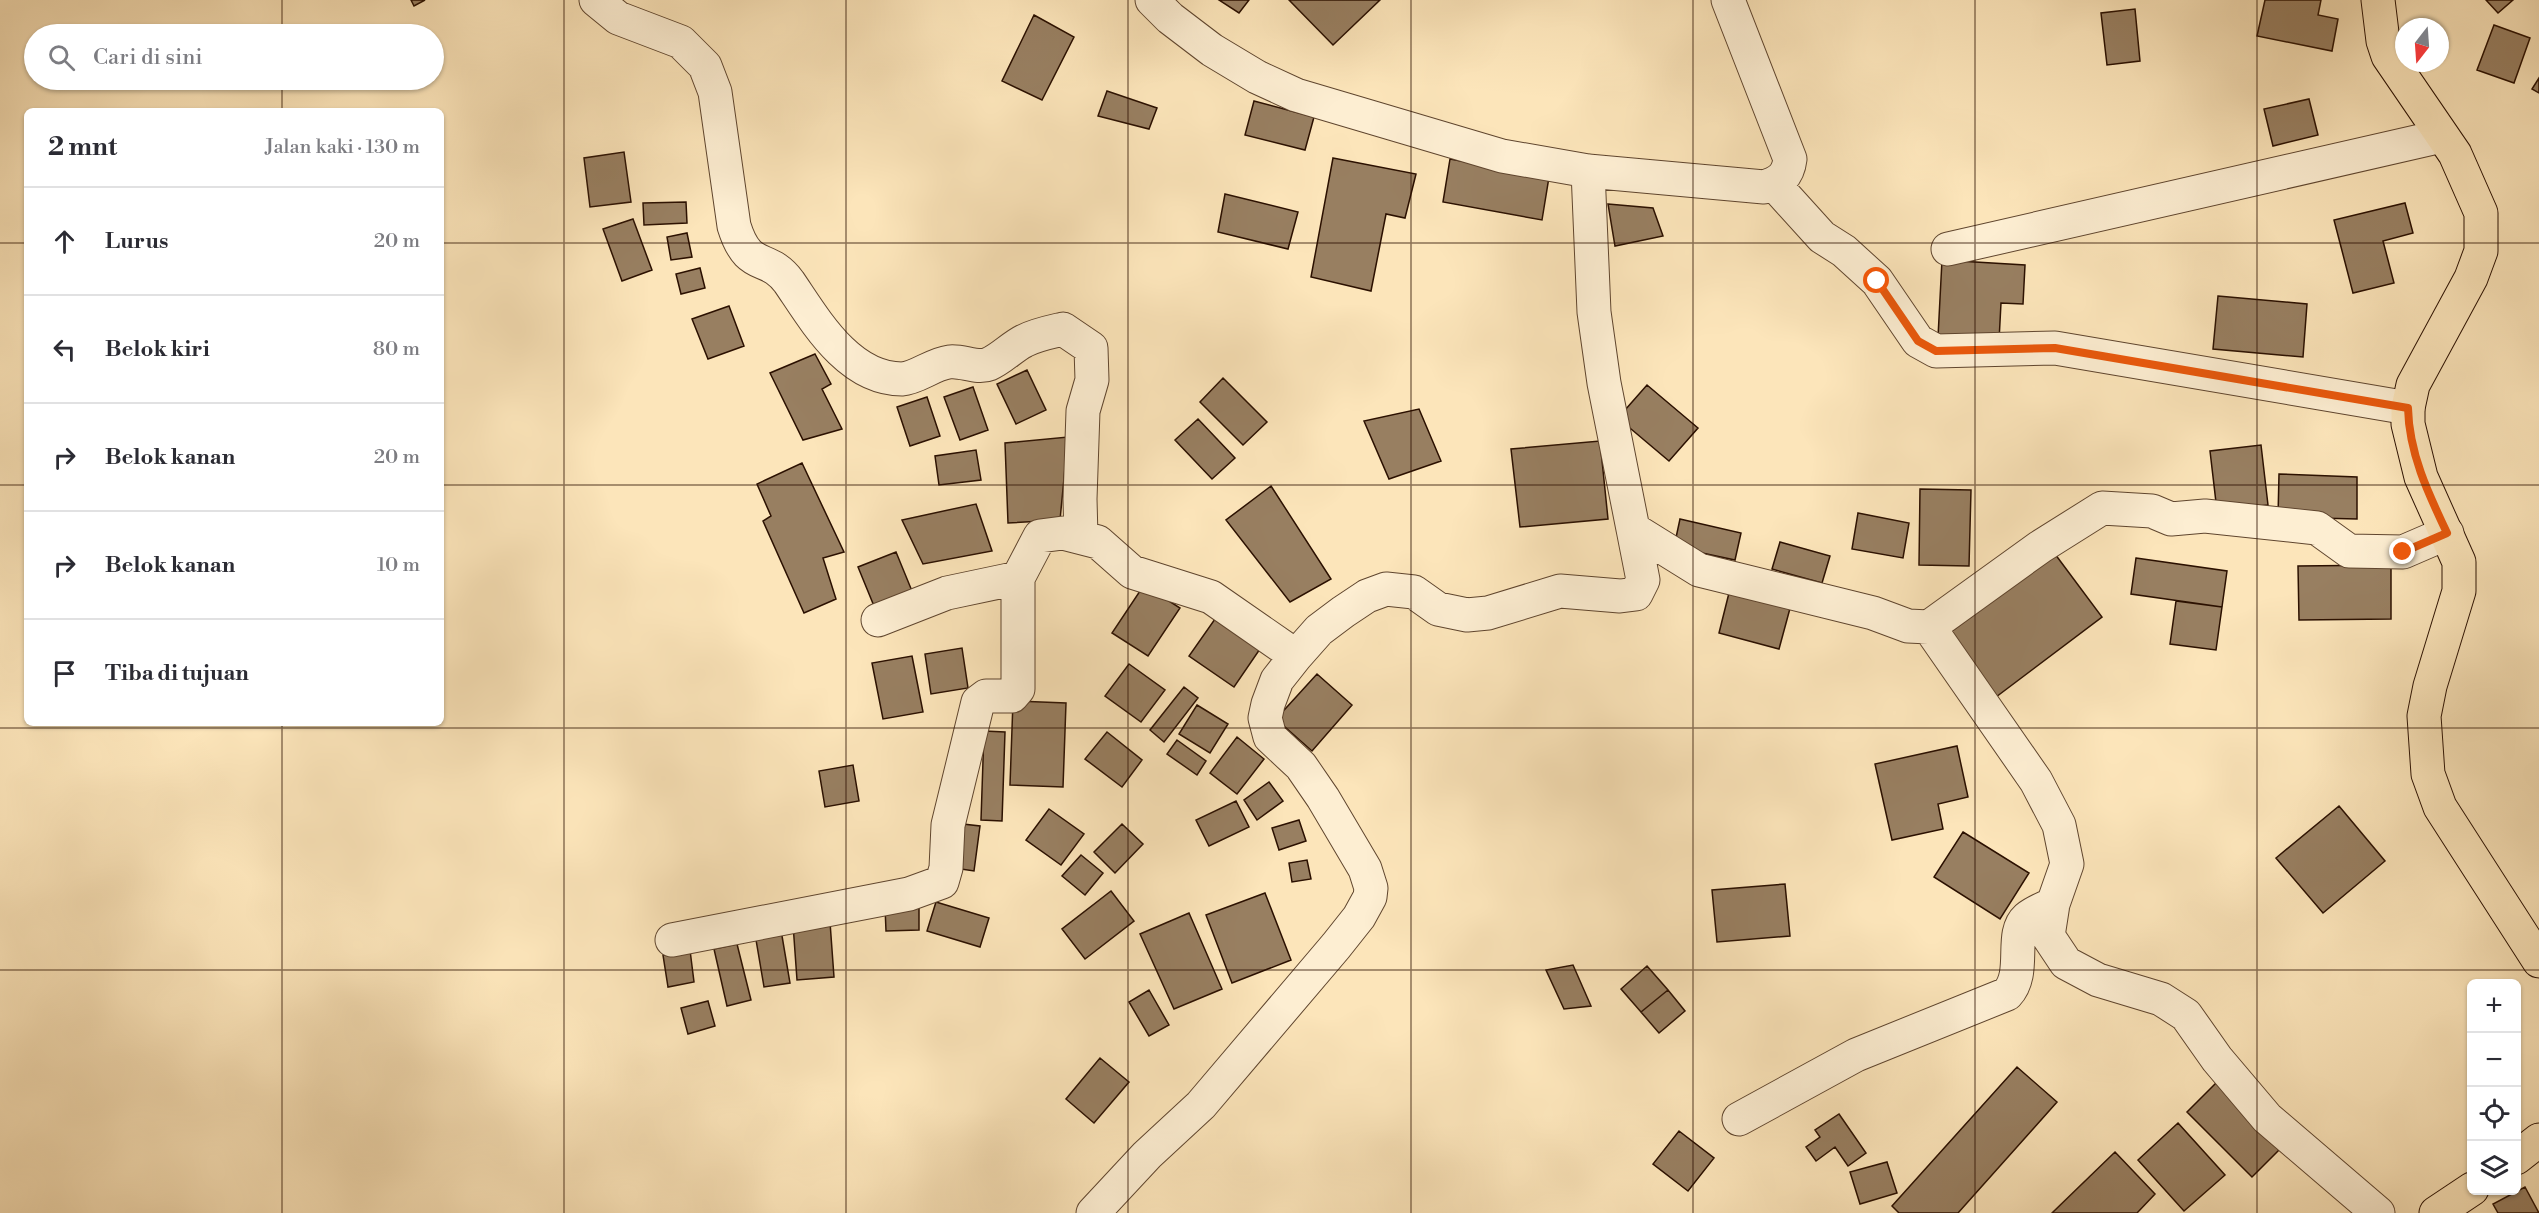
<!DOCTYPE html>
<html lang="id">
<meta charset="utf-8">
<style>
:root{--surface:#fff;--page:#f2f2f3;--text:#2b2b33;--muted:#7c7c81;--line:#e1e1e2}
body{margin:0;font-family:"Libre Bodoni",serif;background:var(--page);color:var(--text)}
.controls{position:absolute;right:18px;bottom:18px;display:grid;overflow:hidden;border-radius:9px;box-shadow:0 2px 4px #0004}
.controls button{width:54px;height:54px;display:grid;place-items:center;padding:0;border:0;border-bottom:2px solid var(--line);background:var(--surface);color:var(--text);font:30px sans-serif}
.compass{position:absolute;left:2395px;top:18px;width:54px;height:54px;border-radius:50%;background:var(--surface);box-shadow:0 2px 4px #0004;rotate:197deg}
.stop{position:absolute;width:18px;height:18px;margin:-14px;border:4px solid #ea580c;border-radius:50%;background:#fff}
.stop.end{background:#ea580c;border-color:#fff;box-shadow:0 2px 6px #0008}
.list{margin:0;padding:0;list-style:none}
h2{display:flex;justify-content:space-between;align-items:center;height:78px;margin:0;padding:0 24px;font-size:26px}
h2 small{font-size:20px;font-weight:400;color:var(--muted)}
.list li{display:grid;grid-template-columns:39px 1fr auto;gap:18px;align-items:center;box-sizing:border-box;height:108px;padding:0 24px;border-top:2px solid var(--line)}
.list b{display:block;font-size:22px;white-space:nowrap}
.list em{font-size:20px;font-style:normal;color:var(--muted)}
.icon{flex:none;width:33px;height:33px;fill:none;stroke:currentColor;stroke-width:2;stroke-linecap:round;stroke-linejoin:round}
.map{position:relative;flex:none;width:2539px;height:1213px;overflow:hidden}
.search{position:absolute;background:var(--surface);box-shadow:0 2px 4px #0004;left:24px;top:24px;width:420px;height:66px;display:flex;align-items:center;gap:15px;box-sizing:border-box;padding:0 21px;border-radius:33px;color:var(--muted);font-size:22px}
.panel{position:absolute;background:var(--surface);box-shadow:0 2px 4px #0004;left:24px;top:108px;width:420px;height:618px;border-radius:9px}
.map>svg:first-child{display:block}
.building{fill:#987f61;stroke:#2b1000;stroke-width:1.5}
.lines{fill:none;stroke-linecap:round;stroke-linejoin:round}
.minor-casing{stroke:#5f452e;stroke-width:35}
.major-casing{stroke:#2b1000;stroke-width:35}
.highway-casing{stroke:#2b1000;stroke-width:35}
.minor{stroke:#fdeed2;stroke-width:33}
.major{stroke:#fce5ba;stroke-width:33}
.highway{stroke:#fce5ba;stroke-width:33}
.route{stroke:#ea580c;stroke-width:8}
.grid{fill:none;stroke:#2b1000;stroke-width:1.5;stroke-opacity:0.55}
</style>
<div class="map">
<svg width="2539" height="1213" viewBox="0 0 2539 1213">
<rect width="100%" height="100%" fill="#fce5ba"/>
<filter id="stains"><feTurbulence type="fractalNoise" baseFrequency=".00333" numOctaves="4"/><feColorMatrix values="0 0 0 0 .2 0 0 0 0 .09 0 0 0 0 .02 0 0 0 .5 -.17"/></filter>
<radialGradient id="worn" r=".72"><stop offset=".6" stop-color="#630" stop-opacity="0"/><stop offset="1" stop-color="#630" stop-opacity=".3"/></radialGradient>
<path class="building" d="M411,0H425L414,6Z
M1219,0H1249L1239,13Z
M1289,0H1380L1333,45Z
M2265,0H2321L2318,15L2338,19L2332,51L2257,36Z
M2486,0H2513L2498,13Z
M2135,9L2140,61L2107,65L2101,13Z
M1034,15L1074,37L1042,100L1002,81Z
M2494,25L2530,38L2514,83L2477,70Z
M2539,78V93L2532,89Z
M1107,91L1157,108L1149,129L1098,116Z
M2309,99L2318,135L2273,146L2264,109Z
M1254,101L1314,117L1305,150L1245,135Z
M624,152L631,202L590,207L584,158Z
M1333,158L1416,174L1405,218L1386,214L1371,291L1311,277Z
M1450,159L1549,177L1542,220L1443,202Z
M1225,194L1298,212L1288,249L1218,232Z
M686,202L687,223L644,225L643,203Z
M2405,203L2413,233L2383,241L2394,283L2353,293L2334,220Z
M1608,204L1653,208L1663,236L1615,246Z
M633,219L652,270L622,281L603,229Z
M687,233L692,257L671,260L667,237Z
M1942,260L2025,265L2023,304L2001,303L1999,341L1938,337Z
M700,268L705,288L681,294L676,274Z
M2218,296L2307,304L2303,357L2213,349Z
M729,306L744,346L708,359L692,319Z
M815,354L831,384L822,389L842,429L803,440L770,373Z
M1027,370L1046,410L1016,424L997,384Z
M1223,378L1267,422L1243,445L1200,402Z
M1647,385L1698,428L1669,461L1618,418Z
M973,387L988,430L960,440L944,397Z
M927,397L940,436L910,446L897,407Z
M1419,409L1441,461L1389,479L1364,421Z
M1198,419L1235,458L1212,479L1175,440Z
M1068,437L1060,520L1008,523L1005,443Z
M1600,441L1608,519L1520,527L1511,449Z
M2261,445L2268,505L2217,511L2210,451Z
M976,450L981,480L939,485L935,456Z
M802,463L844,552L823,558L836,599L804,613L763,521L771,516L757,484Z
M2279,474L2357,477V519L2278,517Z
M1271,486L1331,579L1290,602L1226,520Z
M1920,489L1971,490L1969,566L1919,565Z
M976,504L992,551L923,564L902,520Z
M1858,513L1909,523L1903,558L1852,549Z
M1680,519L1741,533L1735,560L1674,547Z
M1780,542L1830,556L1822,583L1772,569Z
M896,552L912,591L874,606L858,567Z
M2055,554L2102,617L1996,697L1948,634Z
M2136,558L2227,571L2222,607L2131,594Z
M2391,565V619L2299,620L2298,566Z
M1144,585L1180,608L1148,656L1112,633Z
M1731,585L1792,601L1779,649L1719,633Z
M2176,601L2222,607L2216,650L2170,644Z
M1215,619L1260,649L1234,687L1189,656Z
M962,648L968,688L931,694L925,654Z
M912,656L923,712L883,719L872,663Z
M1129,664L1165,690L1141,722L1105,696Z
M1317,674L1352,705L1312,751L1276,719Z
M1184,687L1198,698L1164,742L1150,730Z
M1013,701L1066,703L1063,787L1010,785Z
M1197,705L1228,724L1210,753L1179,734Z
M984,731L1005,732L1002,821L981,820Z
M1107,732L1142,760L1122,787L1085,759Z
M1237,737L1264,759L1237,794L1210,773Z
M1177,740L1206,761L1197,775L1167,754Z
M1957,746L1968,797L1938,804L1943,829L1892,840L1875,764Z
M853,765L859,801L825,807L819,771Z
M1269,782L1283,801L1257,820L1244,800Z
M1236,801L1249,827L1209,846L1196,820Z
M2339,806L2385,861L2323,913L2276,858Z
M1049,809L1084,834L1061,865L1026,840Z
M1299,820L1306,841L1279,850L1272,828Z
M954,823L980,826L974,871L948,867Z
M1122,824L1143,844L1115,873L1094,852Z
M1963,832L2029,873L2000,919L1934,877Z
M1081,855L1103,873L1085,895L1062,876Z
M1307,860L1311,879L1292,882L1289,863Z
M1785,884L1790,936L1717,942L1712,890Z
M1111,891L1134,921L1085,959L1062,929Z
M1265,893L1291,960L1232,983L1206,915Z
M936,902L989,918L980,947L927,931Z
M919,906V930L886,931L885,907Z
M1189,913L1222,989L1174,1009L1140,934Z
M830,922L834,977L797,980L793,924Z
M781,930L790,983L764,987L755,934Z
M737,944L751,1000L727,1006L714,949Z
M690,950L694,982L668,987L663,955Z
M1573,965L1591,1006L1564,1009L1546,970Z
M1647,966L1668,990L1641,1012L1621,989Z
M1149,990L1169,1025L1149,1036L1129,1002Z
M1668,990L1685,1011L1659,1033L1641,1012Z
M708,1001L715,1026L688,1034L681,1008Z
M1100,1058L1129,1082L1094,1123L1066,1099Z
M2017,1067L2057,1102L1958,1213H1899L1892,1206Z
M2218,1081L2283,1146L2252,1177L2187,1112Z
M1839,1114L1866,1153L1848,1166L1835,1147L1816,1161L1806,1147L1820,1137L1815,1130Z
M2178,1123L2225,1175L2184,1211L2138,1160Z
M1679,1131L1714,1158L1688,1191L1653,1164Z
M2115,1152L2155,1194L2137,1213H2052Z
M1887,1162L1897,1193L1860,1204L1850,1172Z
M2525,1187L2539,1213H2498L2493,1204Z"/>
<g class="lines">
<defs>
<path id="minor" d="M596,0L618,18L681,42L705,66L715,92L734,226C749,274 767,252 789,282C815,320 848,379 902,379C917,378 933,364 949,362C962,360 977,369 989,364C1001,359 1012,347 1024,341C1035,335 1050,332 1063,329L1091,348L1092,380L1083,411L1080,499L1081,537
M1152,0L1170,18L1212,50L1257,77L1296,95L1502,156L1588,171L1764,187C1780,182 1788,176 1790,159L1728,0
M1588,171L1594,312L1604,383L1633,529L1699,570L1873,613L1908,626L1929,627L2040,547L2102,508L2152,511L2171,519L2205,516L2317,528L2349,551L2403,552L2447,533
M1774,184L1822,237L1844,251L1877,281L1918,341L1936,351L2055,348L2408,408
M1948,249L2442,136
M878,620L947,593L1018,578L1040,536L1063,533L1098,542L1132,572L1211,597L1296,656
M1929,627L2036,781L2059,825L2067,864L2053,904L2048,936L2066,963L2098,980L2161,999L2186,1015L2217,1059L2267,1118L2378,1213
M672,940L909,894L942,882L946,868L948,825L978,702L986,696H1012L1018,689V578
M1739,1119L1856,1055L2007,994C2027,973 2009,934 2027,918C2034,912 2045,908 2053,904
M1093,1213L1147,1155L1201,1105L1336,946L1359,917L1370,897L1371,888L1365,869L1323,798L1301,766L1270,737L1265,718L1268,704L1277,680L1296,656L1319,630L1343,612L1367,596L1386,589L1414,592L1438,609L1467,615L1488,613L1560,591L1620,596L1636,594L1643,580L1633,529"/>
<path id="major" d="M2378,0L2383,41L2388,56L2455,154L2481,213V251L2471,278L2413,385L2408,408V424L2421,477L2459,562V591L2430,686L2424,716L2428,774L2440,807L2539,961"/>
<path id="highway" d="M2516,1158L2539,1140
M2436,1213L2472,1189"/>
</defs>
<use href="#minor" class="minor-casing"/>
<use href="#major" class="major-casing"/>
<use href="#highway" class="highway-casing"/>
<use href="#minor" class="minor"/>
<use href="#major" class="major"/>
<use href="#highway" class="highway"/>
</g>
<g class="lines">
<path class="route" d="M1877,281L1918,341L1936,351L2055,348L2408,408C2409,453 2428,493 2447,533L2403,552"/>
</g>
<path class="grid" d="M282,0V34M564,0V1213M846,0V1213M1128,0V1213M1411,0V1213M1693,0V1213M1975,0V1213M2257,0V1213M282,80V111M0,243H27M441,243H2539M0,485H27M441,485H2539M282,723V1213M0,728H2539M0,970H2539"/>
<rect width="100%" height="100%" filter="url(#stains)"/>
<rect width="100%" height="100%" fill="url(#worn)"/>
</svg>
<div class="controls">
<button>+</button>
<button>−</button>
<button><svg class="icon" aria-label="locate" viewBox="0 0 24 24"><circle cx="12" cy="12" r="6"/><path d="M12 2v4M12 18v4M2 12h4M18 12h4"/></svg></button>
<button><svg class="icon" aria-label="layers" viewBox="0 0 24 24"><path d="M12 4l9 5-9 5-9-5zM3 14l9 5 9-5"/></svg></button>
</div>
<svg class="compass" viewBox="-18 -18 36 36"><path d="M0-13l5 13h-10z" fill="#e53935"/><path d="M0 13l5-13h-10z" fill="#7c7c81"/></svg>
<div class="stop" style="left:1877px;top:281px"></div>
<div class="stop end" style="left:2403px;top:552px"></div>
<div class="search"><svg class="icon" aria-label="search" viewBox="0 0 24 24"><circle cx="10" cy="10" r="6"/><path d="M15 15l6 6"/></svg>Cari di sini</div>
<section class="panel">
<h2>2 mnt<small>Jalan kaki · 130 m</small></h2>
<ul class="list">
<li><svg class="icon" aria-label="ahead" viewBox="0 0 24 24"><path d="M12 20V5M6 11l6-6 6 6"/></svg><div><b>Lurus</b></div><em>20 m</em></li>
<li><svg class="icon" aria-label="left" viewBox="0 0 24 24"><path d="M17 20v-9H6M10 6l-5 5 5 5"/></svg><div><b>Belok kiri</b></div><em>80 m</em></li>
<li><svg class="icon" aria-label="right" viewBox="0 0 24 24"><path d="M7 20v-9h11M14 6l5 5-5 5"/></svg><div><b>Belok kanan</b></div><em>20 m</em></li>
<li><svg class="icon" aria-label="right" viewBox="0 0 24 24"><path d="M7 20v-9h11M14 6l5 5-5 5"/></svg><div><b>Belok kanan</b></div><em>10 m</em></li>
<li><svg class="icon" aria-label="arrive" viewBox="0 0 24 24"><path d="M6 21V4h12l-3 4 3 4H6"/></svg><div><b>Tiba di tujuan</b></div></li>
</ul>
</section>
</div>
